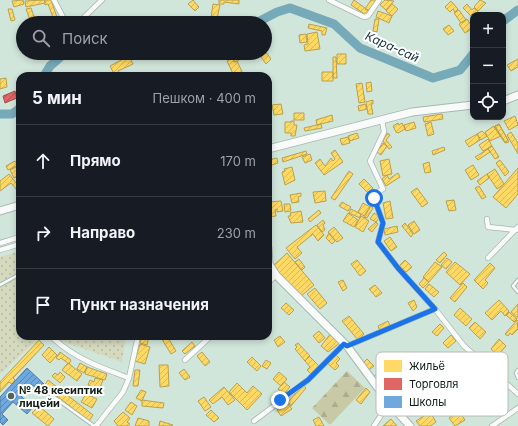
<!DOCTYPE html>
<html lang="ru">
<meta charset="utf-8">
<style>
:root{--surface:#171b24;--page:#242831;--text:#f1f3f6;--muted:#9ea1a6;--line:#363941}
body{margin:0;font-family:Inter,sans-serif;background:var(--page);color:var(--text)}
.controls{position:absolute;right:12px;top:12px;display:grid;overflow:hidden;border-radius:8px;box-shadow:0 2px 6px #0003}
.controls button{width:36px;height:36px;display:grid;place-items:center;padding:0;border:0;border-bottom:1px solid var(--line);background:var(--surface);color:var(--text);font:20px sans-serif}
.stop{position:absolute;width:12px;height:12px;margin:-9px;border:3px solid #1a73e8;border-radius:50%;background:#fff}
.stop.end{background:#1a73e8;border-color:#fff;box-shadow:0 1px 4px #0008}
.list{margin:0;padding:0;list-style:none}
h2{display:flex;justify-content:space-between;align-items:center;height:52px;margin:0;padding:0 16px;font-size:17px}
h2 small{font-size:13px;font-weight:400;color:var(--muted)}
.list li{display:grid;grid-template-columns:26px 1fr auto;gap:12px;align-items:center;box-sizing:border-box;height:72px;padding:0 16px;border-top:1px solid var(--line)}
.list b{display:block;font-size:15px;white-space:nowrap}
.list em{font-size:13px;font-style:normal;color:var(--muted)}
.icon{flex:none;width:22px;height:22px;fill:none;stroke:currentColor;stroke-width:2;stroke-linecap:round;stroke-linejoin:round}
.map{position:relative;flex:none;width:518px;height:426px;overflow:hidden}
.search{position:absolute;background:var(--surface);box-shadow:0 2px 6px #0003;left:16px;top:16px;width:256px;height:44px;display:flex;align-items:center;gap:10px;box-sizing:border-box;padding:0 14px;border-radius:22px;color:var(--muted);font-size:15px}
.panel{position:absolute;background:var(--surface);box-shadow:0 2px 6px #0003;left:16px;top:72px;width:256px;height:268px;border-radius:12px}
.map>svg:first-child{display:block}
.forest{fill:url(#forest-firs)}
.park{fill:url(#park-dots)}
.homes{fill:url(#homes-hatch);stroke:#b7a14e}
.shops{fill:url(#shops-hatch);stroke:#a2504e}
.schools{fill:url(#schools-hatch);stroke:#527fa1}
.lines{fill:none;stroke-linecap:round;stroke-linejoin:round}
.river{stroke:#77aab9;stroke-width:9}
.lane-casing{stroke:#a7b8af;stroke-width:4.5}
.street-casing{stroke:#a7b8af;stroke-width:6}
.secondary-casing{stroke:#a7b8af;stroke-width:9}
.lane{stroke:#f8fbfa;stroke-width:2.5}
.street{stroke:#f8fbfa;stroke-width:4.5}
.secondary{stroke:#f8fbfa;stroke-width:7}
.route{stroke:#1a73e8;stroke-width:5}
.poi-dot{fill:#54645c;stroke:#fff;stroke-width:1.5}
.labels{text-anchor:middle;stroke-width:4;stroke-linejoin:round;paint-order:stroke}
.poi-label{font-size:11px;font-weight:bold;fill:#101e17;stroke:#fff;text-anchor:start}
.water-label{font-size:12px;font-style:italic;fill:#12313d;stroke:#fff}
.key{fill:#fff;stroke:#b7bcb9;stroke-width:1}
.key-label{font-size:11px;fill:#101e17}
</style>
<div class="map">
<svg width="518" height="426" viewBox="0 0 518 426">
<defs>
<pattern id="forest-firs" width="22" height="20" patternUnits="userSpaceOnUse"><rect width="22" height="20" fill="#c8caa6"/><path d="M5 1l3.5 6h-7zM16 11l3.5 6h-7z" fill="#abad8e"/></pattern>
<pattern id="park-dots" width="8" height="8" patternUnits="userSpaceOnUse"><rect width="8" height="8" fill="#d5d9be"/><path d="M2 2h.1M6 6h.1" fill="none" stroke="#b6baa3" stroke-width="1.8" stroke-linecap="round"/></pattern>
<pattern id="homes-hatch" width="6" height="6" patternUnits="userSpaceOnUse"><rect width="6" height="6" fill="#ffd966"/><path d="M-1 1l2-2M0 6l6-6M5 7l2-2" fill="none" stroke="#daba58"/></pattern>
<pattern id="shops-hatch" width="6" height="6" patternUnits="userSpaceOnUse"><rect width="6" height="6" fill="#e06666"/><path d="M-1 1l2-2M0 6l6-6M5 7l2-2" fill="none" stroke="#b45353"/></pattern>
<pattern id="schools-hatch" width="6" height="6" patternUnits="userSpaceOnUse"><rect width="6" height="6" fill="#6fa8dc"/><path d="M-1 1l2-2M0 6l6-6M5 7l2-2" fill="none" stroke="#5a88b1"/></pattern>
</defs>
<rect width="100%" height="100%" fill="#d1e6db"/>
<path class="forest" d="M347,371L365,388L330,425L312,408Z"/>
<path class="park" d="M20,251V336H41L0,374V257Z
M46,336H126L122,362Z"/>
<path class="homes" d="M23,0L24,4L14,7L12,1Z
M44,0L45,3L26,7L25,1Z
M45,0H51L59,23H55L48,4L45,5Z
M193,0L199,7L195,11L188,4Z
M219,0H239V4L224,2V4H219Z
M354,0L369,11L366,15L351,5Z
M371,0H376L369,11L365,9Z
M385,0L394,1L386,10L380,5Z
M480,0L486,3L478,11L474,7Z
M451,1L458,9L455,12L453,9L450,12L445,7Z
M213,4L220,5L217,19L211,18Z
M392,4L398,9L392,16L386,11Z
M467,4L472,10L474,8L478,11L472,17L463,8Z
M31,8L35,19L30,20L26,9Z
M8,9H12L15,20L11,21Z
M459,10L466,20L461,23L454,13Z
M378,11L392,16L389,23L376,17Z
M375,19H379L377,32L373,31Z
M467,19L473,28L465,33L459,24Z
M309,24L327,28L325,35H322V31L308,28Z
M449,25L454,31L448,35L443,29Z
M317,32L320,49L305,51L304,45L308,44L307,34Z
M306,34L307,42L300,43L299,35Z
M265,51L271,59L266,64L259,54L265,53Z
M240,53L243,58L235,62L232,57Z
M337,54H346V64H337Z
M129,56L133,64L118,71L121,76H115L110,66Z
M333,57H336L337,78H333Z
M233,58L234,62L237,61L244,76H234L227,61Z
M518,59V67L511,71L507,65Z
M322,72H333V81H322Z
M6,78L7,87L0,89V79Z
M371,82L372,91L367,92L366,83Z
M362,83L365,102L359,103L356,84Z
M373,100V104H371L373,114H368L366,102Z
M281,104L283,114L274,115L272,105Z
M365,104L367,109L359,111L358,106Z
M294,113H304V120H294Z
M442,114L443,119L424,122L423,117Z
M332,115L333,121L317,125L316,120Z
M515,116L518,125L509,130L504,121Z
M291,121H294V125H297L295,136H291V133H285V122H291Z
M414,122L416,128L406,131L404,125Z
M431,122L434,134L428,136L425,124Z
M398,123L399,125L402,123L405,129L398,133L396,132L393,126Z
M321,124L322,128L305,131L304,128Z
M499,124L509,142L505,143L494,127Z
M499,124L508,140L505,142L495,126Z
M494,126L501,136L490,141L485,132Z
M482,131L487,136L481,140L477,134Z
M511,132L518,143V154L507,135Z
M357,133L359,138L350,141L348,136Z
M387,133L390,135L386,140L392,147L389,149L383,141Z
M477,134L480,140L469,147L465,141Z
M348,137L350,143L342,145L340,139Z
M488,139L492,146L483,151L479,145Z
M383,143L387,146L381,155L377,152Z
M492,146L499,157L495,159L488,149Z
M444,147L445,150L433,155L432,151Z
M488,149L490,152L478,160L475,157Z
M335,150L343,162L324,175L315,163L320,159L325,166L331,158L333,161L335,159L331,153Z
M306,151L307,154L283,162L282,158Z
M310,154L312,160L305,163L302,157Z
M277,158L278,163L269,166L268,160Z
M389,159L392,174L383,176L380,161Z
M500,160L509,172L505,176L496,163Z
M15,161L18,165L8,170L6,166Z
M429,162L431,172L425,173L423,164Z
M20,165V175L14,178L10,170Z
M473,165L479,175L471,180L465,170Z
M292,167L295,180L285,185L282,172L285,171L284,169Z
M518,168V194L506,208L493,197Z
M495,169L504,184L497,189L487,174Z
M349,171L353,174L335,200L331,198Z
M398,173L400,177L386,186L382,179L387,175L389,179Z
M9,174L20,188V194L11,183L0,191V181Z
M487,174L489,178L480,185L477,181Z
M364,179L373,188L368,193L359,184Z
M479,186L486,197L482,199L475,188Z
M417,188L428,203L422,207L411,192Z
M325,191L326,201L315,203L313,192Z
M301,193V196L298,197L299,202L292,203L290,195Z
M454,200L456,210L449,211L446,201Z
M281,201L283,211L277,212V209L275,210L276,216L268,217V202Z
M390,201L393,218L386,219L383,203Z
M342,202L351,207L348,211L339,206Z
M363,203L370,207L364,216L358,212Z
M284,204H290L291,211L285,212Z
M371,206L373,208L367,218L364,217Z
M351,209L361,214L360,218L349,213Z
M319,210L321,213L310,222L308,219Z
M301,211L303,222L291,223L288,216H291L290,213Z
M348,213L358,220L354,227L343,221Z
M374,213L380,217L376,222L370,219Z
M361,216L369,221L363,232L355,227Z
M323,220L325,223L323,225L325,230L322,232L317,225Z
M414,221L420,230L414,234L408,225Z
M376,222L378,224L372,232L368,229Z
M405,223L413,234L411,237L402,226Z
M316,225L324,235L318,241L313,234L297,247L302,253L295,259L286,248Z
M397,226L398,232L385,235L384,229Z
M334,227L343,238L337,242L328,232Z
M329,233L335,241L332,244L326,238Z
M390,237L397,247L391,251L384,241Z
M444,252L447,255L440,263L436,260Z
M287,253L314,285L300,297L273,266Z
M447,258L452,262L446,269L441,265Z
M299,259L305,267L302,270L295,262Z
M357,260L366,271L360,276L351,264Z
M405,260L412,267L406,272L399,266Z
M435,262L442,267L429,282L423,277Z
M455,262L470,274L460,285L446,272Z
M490,263L495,268L485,280L488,283L483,289L474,280Z
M424,278L429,282L423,288L419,284Z
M343,280L347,288L343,291L338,282Z
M463,283L467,287L455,302L450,298Z
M429,284L439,292L434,297L425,289Z
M375,285L382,293L376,297L369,289Z
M315,288L327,303L320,309L307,294Z
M414,300L417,307L413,311L408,303Z
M499,300L509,311L505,316L501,311L492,320L485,313Z
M286,303L294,310L289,315L281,308Z
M518,304V318L511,312Z
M460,308L472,319L466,326L454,315Z
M509,312L517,319L514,322L506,315Z
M349,316L364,334L358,340L342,321Z
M517,320L518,329L512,335L510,333L508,336L505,334Z
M388,321L390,326L380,331L378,326Z
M475,322L486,332L480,339L469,328Z
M440,324L444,328L437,336L432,332Z
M319,331L325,338L319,343L313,336Z
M331,333L341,342L328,352L321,346Z
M451,335L456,341L448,348L443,343Z
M141,336H149L147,345L140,343Z
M160,336H167L176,351L171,354Z
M280,336L285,342L278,347L274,340Z
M499,339L506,346L498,355L491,349Z
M39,340L44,345L13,378L15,380L12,384L9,382L0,392V382Z
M192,342L195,346L185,354L182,351Z
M298,343L310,356L305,361L295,349L297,347L295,345Z
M140,344L150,347L145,364L135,361Z
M49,347L57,355L50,363L42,355Z
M60,352L71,360L69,364L61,358L59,360L56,358Z
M202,352L210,362L205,366L197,356Z
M335,354L340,359L336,363L339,366L335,370L327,363Z
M309,356L319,366L311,374L307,370L310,367L305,361Z
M252,357L261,366L257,371L247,362Z
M367,359L374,366L369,370L363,363Z
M266,360L271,363L267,369L262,366Z
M68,363L82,374L77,381L62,370Z
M80,363L87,367L84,373L77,369Z
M159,365H168L169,386L160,387Z
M87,367L107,374L105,380L85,374Z
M184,369L190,377L185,380L179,373Z
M135,370H140L138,386H133Z
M379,371L385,376L379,384L372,379Z
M60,372L65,377L60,383L52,376L55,373L58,375Z
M279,372L287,379L281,386L273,379Z
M95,378L103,380L99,390L88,385L90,380L94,382Z
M48,380L93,415L89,421L44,386Z
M284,382L290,387L284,394L278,389Z
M237,383L247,393L253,386L262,394L247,410L229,392Z
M303,385L306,388L291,406L288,402Z
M224,387L235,400L228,405L222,397L213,404L209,400Z
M366,388L370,392L361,404L356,400Z
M141,390L146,392L142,401L136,398Z
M86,394L97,399L92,408L81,402Z
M204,397L211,407L205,411L198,401Z
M142,400L164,403L163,408L142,406Z
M131,402L137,406L132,415L125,410Z
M287,403L292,409L281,416L277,410Z
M39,406L54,419L48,426L32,413Z
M211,410L219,418L214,422L206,415Z
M459,411L465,420L455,426L449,418Z
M123,412L130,418L127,422L130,424L128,426H118L114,421Z
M430,412L436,422L430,426H420L416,421Z
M319,417L324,426H316L313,420Z
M138,418L149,421V426H135Z
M391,419L397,426H383Z
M160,421L173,425L172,426H159Z"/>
<path class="shops" d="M15,91L17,98L5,103L3,96Z"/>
<path class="schools" d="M27,368L44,384L38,390L31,384L20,395L33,407L27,414L13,402L2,414L8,420L3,425L0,422V397Z"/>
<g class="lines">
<path class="river" d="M503,21L518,10
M256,23L277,12L290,8L334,24L360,48L433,78L460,70L473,54
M44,76L50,66L65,53
M0,114H12L20,108"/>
<defs>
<path id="lane" d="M518,280L513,286L518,292
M0,285L20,274
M518,370L516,373L518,378
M47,392L94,426"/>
<path id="street" d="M54,0L66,23
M329,0L364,17L368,16L379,0
M78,23L102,0
M382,120L384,132L370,161L383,189L378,192L374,198L383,223L378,242L398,268L435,309
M487,219L488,227L516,230
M0,243L20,237
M0,250L20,244
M488,258L518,227
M268,283L276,275
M54,339C76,359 102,368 129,378
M347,346L435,309L464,346L518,394
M185,360L211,336
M254,421L308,380L344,344
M96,426L123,392L129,378L138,336
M374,426L389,403
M492,426L518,408"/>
<path id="secondary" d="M503,101L518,95
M268,149L412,112L473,105
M0,211L20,205
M268,248L269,264L276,275L347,346L389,403L410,426"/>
</defs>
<use href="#lane" class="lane-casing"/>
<use href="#street" class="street-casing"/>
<use href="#secondary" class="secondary-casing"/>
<use href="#lane" class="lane"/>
<use href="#street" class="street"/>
<use href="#secondary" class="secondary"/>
</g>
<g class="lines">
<path class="route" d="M280,400L308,380L344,344L347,346L435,309L398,268L378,242L383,223L374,198"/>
</g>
<circle class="poi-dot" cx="11" cy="396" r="4"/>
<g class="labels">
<g class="poi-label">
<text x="19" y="394">№ 48 кесиптик<tspan x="19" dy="13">лицейи</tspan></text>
</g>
<g class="water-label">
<text transform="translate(392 47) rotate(24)" y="4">Кара-сай</text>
</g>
</g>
<rect x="376" y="352" width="132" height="64" rx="6" class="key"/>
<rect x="384" y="360" width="18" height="12" fill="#ffd966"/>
<rect x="384" y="378" width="18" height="12" fill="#e06666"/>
<rect x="384" y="396" width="18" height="12" fill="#6fa8dc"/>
<g class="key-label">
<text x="409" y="370">Жильё</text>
<text x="409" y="388">Торговля</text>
<text x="409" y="406">Школы</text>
</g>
</svg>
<div class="controls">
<button>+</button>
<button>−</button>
<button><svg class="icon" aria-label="locate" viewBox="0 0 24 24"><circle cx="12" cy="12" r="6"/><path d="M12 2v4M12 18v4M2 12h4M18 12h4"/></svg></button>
</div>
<div class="stop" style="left:374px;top:198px"></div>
<div class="stop end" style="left:280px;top:400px"></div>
<div class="search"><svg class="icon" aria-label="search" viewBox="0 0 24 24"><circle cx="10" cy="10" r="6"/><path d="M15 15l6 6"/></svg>Поиск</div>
<section class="panel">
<h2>5 мин<small>Пешком · 400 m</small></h2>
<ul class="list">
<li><svg class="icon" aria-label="ahead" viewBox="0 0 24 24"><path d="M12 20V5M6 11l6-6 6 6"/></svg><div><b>Прямо</b></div><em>170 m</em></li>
<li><svg class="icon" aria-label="right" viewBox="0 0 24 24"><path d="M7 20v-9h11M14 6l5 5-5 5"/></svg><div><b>Направо</b></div><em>230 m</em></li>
<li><svg class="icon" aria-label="arrive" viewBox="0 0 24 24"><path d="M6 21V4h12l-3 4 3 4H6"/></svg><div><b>Пункт назначения</b></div></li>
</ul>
</section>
</div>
